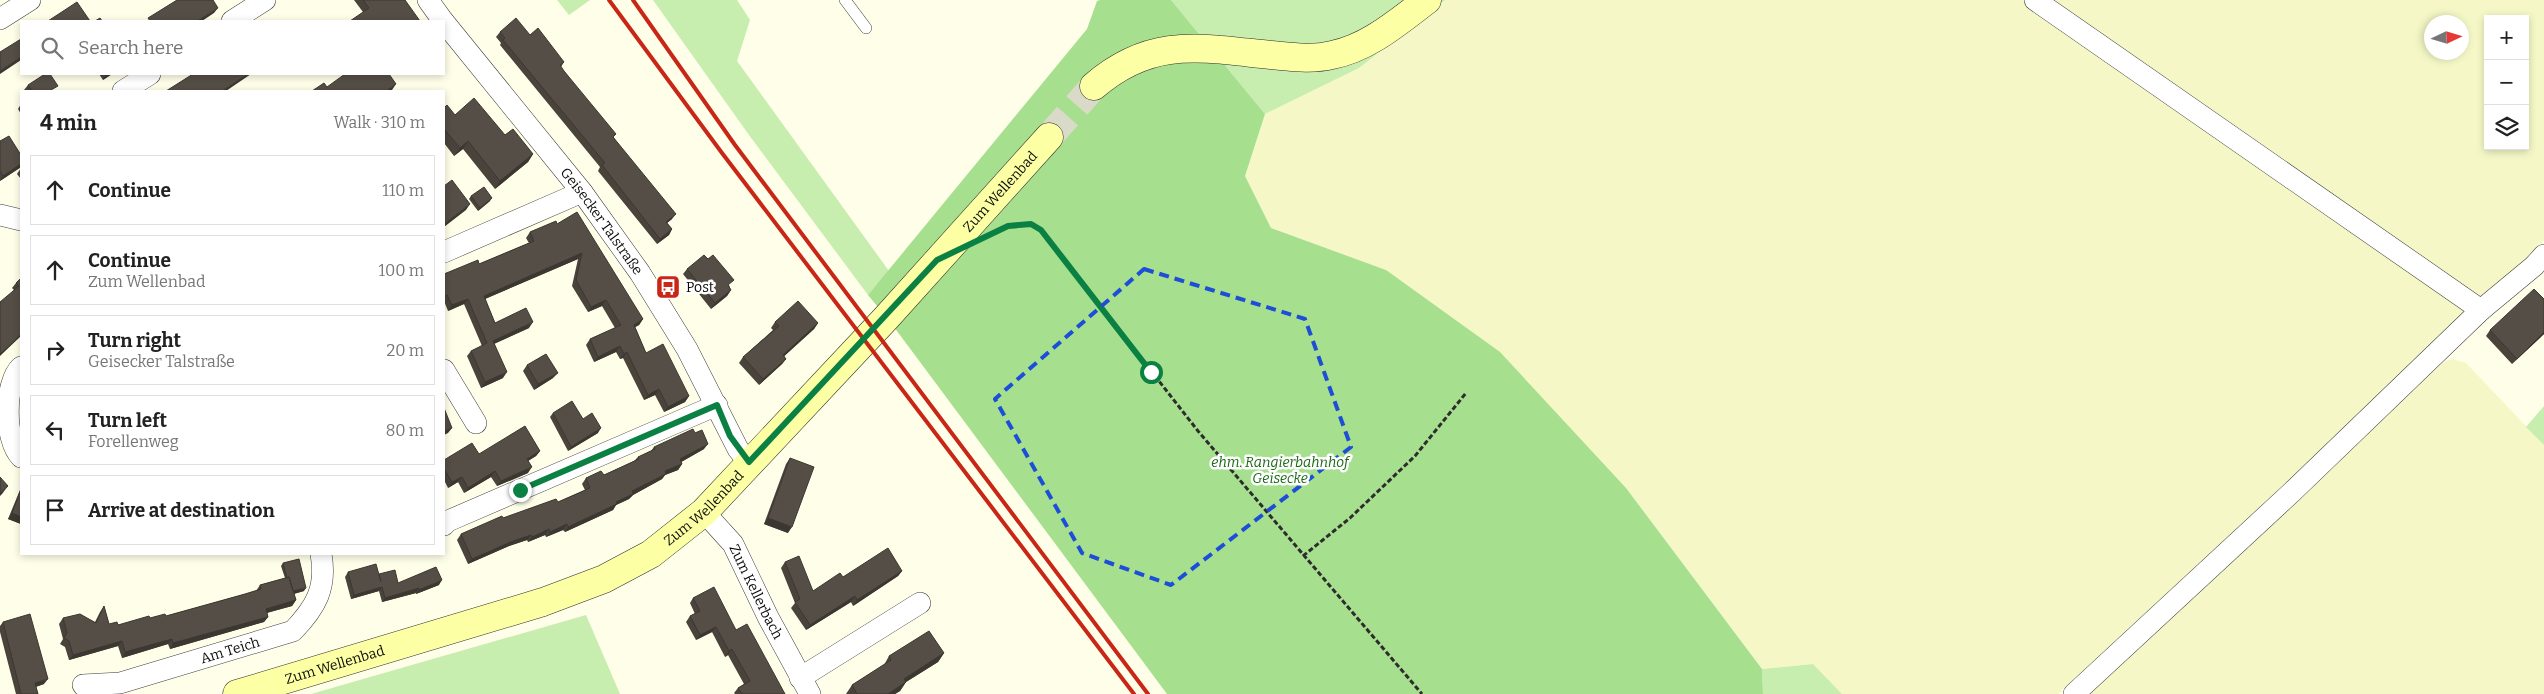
<!DOCTYPE html>
<meta charset="utf-8">
<style>
:root{--surface:#fff;--page:#f6f6f6;--text:#222;--muted:#767676;--line:#e0e0e0}
body{margin:0;font-family:Bitter,serif;background:var(--page);color:var(--text)}
.controls{position:absolute;right:15px;top:15px;display:grid;overflow:hidden;border-radius:0px;box-shadow:0 2px 8px #0003}
.controls button{width:45px;height:45px;display:grid;place-items:center;padding:0;border:0;border-bottom:1px solid var(--line);background:var(--surface);color:var(--text);font:25px sans-serif}
.compass{position:absolute;left:2424px;top:15px;width:45px;height:45px;border-radius:50%;background:var(--surface);box-shadow:0 2px 8px #0003;rotate:86deg}
.stop{position:absolute;width:15px;height:15px;margin:-11px;border:4px solid #0b8043;border-radius:50%;background:#fff}
.stop.end{background:#0b8043;border-color:#fff;box-shadow:0 1px 5px #0008}
.list{margin:0;padding:0;list-style:none}
h2{display:flex;justify-content:space-between;align-items:center;height:65px;margin:0;padding:0 20px;font-size:21px}
h2 small{font-size:16px;font-weight:400;color:var(--muted)}
.list li{display:grid;grid-template-columns:32px 1fr auto;gap:15px;align-items:center;box-sizing:border-box;height:70px;margin:0 10px 10px;padding:0 10px;border:1px solid var(--line);border-radius:0px}
.list b{display:block;font-size:19px;white-space:nowrap}
.list p{margin:0;font-size:16px;white-space:nowrap;color:var(--muted)}
.list em{font-size:16px;font-style:normal;color:var(--muted)}
.icon{flex:none;width:28px;height:28px;fill:none;stroke:currentColor;stroke-width:2;stroke-linecap:round;stroke-linejoin:round}
.map{position:relative;flex:none;width:2544px;height:694px;overflow:hidden}
.search{position:absolute;background:var(--surface);box-shadow:0 2px 8px #0003;left:20px;top:20px;width:425px;height:55px;display:flex;align-items:center;gap:12px;box-sizing:border-box;padding:0 18px;border-radius:0px;color:var(--muted);font-size:19px}
.panel{position:absolute;background:var(--surface);box-shadow:0 2px 8px #0003;left:20px;top:90px;width:425px;height:465px;border-radius:0px}
.map>svg:first-child{display:block}
.farmland{fill:#f5f8c6;fill-rule:evenodd}
.green{fill:#c7edaf}
.forest{fill:#a6df8d}
.lines{fill:none;stroke-linecap:round;stroke-linejoin:round}
.secondary-tunnel{stroke:#dadac8;stroke-width:28;stroke-dasharray:28 14;stroke-linecap:butt}
.service-casing{stroke:#3e3e3e;stroke-width:12}
.minor-casing{stroke:#3e3e3e;stroke-width:22}
.secondary-casing{stroke:#2d2d2d;stroke-width:29}
.path{stroke:#2d2d2d;stroke-width:3;stroke-dasharray:5 2.5;stroke-linecap:butt}
.service{stroke:#fff;stroke-width:11}
.minor{stroke:#fff;stroke-width:21}
.secondary{stroke:#fcffa4;stroke-width:28}
.rail{stroke:#c82616;stroke-width:4}
.wall{fill:#49433c}
.shaded-wall{fill:#3c3731}
.building{fill:#554e46;stroke:#3c3731}
.route{stroke:#0b8043;stroke-width:6}
.marked{fill:none;stroke:#1d4ed8;stroke-width:4;stroke-dasharray:10 6;stroke-linejoin:round}
.labels{text-anchor:middle;stroke-width:5;stroke-linejoin:round;paint-order:stroke}
.street-label{font-size:14px;fill:#0b0b0b;stroke:#fff}
.poi-label{font-size:14px;fill:#0b0b0b;stroke:#fff;text-anchor:start}
.park-label{font-size:14px;font-style:italic;fill:#1b6816;stroke:#fff}
</style>
<div class="map">
<svg width="2544" height="694" viewBox="0 0 2544 694">
<rect width="100%" height="100%" fill="#fffee9"/>
<path class="farmland" d="M1445,0H2544V240L2521,265L2058,694H1842L1813,664L1762,669L1626,488L1386,270L1271,228L1245,176L1265,114L1359,68ZM2488,19H2525V146H2488ZM2432,22H2462V52H2432Z
M2452,359L2466,363L2544,445V694H2088L2444,362Z"/>
<path class="green" d="M557,0H590L569,15Z
M653,0H737L750,20L737,61L889,271L868,295L749,135Z
M1171,0H1445L1359,68L1265,114Z
M2544,406V445L2526,427Z
M586,615L620,694H311Z
M1813,664L1842,694H1763L1762,669Z"/>
<path class="forest" d="M1100,0H1171L1265,114L1245,176L1271,228L1386,270L1500,352L1626,488L1762,669L1763,694H1167L891,323L868,295L1087,29L1097,1Z"/>
<g class="lines">
<path class="secondary-tunnel" d="M1049,137L1094,86"/>
<defs>
<path id="service" d="M845,0L866,28"/>
<g id="minor">
<path d="M428,0L443,21"/>
<path d="M2035,0L2481,310"/>
<path d="M0,19L30,0"/>
<path d="M232,21L265,0"/>
<path id="s1" d="M444,22L582,192L640,273L687,349L738,449L749,463"/>
<path d="M123,91L150,74"/>
<path d="M0,215L21,220"/>
<path d="M444,252L582,192"/>
<path d="M21,367C4,383 4,440 21,457"/>
<path d="M444,370L476,423"/>
<path id="s2" d="M704,512L733,544L768,617L810,694"/>
<path d="M444,525L448,521L717,405"/>
<path d="M800,678L920,603"/>
<path id="s3" d="M83,685L120,683L293,631C316,607 327,588 321,554"/>
<path d="M2074,694L2292,492L2481,310L2534,266L2544,255"/>
</g>
<g id="secondary">
<path d="M1094,86C1152,36 1201,48 1271,55C1292,57 1312,60 1332,55C1368,48 1398,22 1427,0"/>
<path id="s4" d="M237,694L543,602L604,579L651,554L704,512L887,317L1049,137"/>
</g>
</defs>
<use href="#service" class="service-casing"/>
<use href="#minor" class="minor-casing"/>
<use href="#secondary" class="secondary-casing"/>
<path class="path" d="M996,232C1012,224 1025,220 1041,230L1198,431L1422,694
M1303,556L1350,518L1415,456L1466,393"/>
<use href="#service" class="service"/>
<use href="#minor" class="minor"/>
<use href="#secondary" class="secondary"/>
<path class="rail" d="M609,0L722,153L1134,694
M633,0L735,145L1148,694"/>
</g>
<path class="wall" d="M354,0H405L363,12Z
M500,32L530,35L564,62L561,67L614,138L672,219L667,223L672,229L669,235L657,244L598,171L600,167L500,45L501,43L496,37Z
M99,74H112L103,80Z
M28,85L54,91H25L24,90Z
M21,104V114L18,109Z
M444,108L455,115L533,154L528,162L495,189L463,149L454,156L444,143Z
M0,141L21,167L0,181Z
M21,168V179L17,174Z
M471,196L490,201L478,211L469,199Z
M557,224L643,319L639,325L635,327L646,353L689,396L685,402L664,412L655,395L644,400L623,358L620,359L616,352L594,362L586,345L590,339L615,328L602,306L588,312L572,286L578,259L485,299L495,323L529,328L494,344L503,378L481,388L467,356L471,351L482,346L464,304L448,311L444,301V274L479,264L529,243L526,238L530,232Z
M687,269L730,286L729,287L731,290L727,296L711,309L683,274Z
M21,278L0,356L14,290L12,288L16,283Z
M2544,299V334L2512,364L2486,336L2490,330Z
M775,322L818,323L814,329L784,356L786,359L782,364L759,385L739,363L743,357L773,330L771,328Z
M527,365L553,378L534,390L523,371Z
M553,413L583,419L598,433L568,451L550,417Z
M654,447L704,449L681,462L682,464L678,470L665,475L662,479L633,495L629,499L616,505L613,510L565,532L563,530L546,537L545,535L528,542L527,540L509,546L468,564L457,540L461,534L503,518L558,502L585,490L582,484L586,478L604,475L634,461L638,457L651,451Z
M540,451L536,456L528,461V473L497,486L491,477L464,493L458,482L448,488L444,480V460L479,454Z
M790,458L788,533L764,524L786,464Z
M21,487V524L8,519L20,490Z
M785,562L813,591L843,577L902,571L898,576L853,606L851,602L806,630L791,608L795,603L781,568Z
M283,563L304,591L294,594L296,600L292,606L267,613L268,617L264,622L170,649L168,644L122,658L118,646L69,660L65,647L60,644L63,639L59,624L63,618L95,622L100,612L104,606L109,624L118,625L166,616L256,591L260,585L285,578L281,566Z
M348,572L379,575L398,583L439,585L416,594V593L382,602L379,591L351,599L345,577Z
M693,598L736,630L785,694H735L734,693L738,688L744,684L728,655L725,657L712,632L696,640L686,622L690,616L695,614L690,603Z
M3,622L44,684L36,687L38,694H16L0,632V626Z
M944,653L938,662L906,682L900,691L895,694H846L852,685L884,665L889,656Z"/>
<path class="shaded-wall" d="M218,8L214,13L202,21H197Z
M21,57V60L0,74V71Z
M108,74H112L103,80L106,75Z
M248,74H251L226,91H222Z
M396,84L392,90L390,91H386Z
M468,141L463,149L454,156L460,148Z
M533,154L528,162L495,189L500,181Z
M21,164V167L0,181L3,176Z
M492,198L490,201L478,211L480,208Z
M470,204L466,210L444,227V224Z
M676,214L672,219L662,227L666,222Z
M672,229L669,235L657,244L660,239Z
M582,253L578,259L480,301L484,296Z
M731,290L727,296L711,309L715,303Z
M468,299L464,304L448,311L452,305Z
M606,300L602,306L588,312L591,307Z
M643,319L639,325L630,330L634,325Z
M533,322L529,328L489,346L493,341Z
M818,323L814,329L779,361L783,355Z
M2544,332V334L2512,364Z
M21,334V336L0,356V354Z
M620,346L616,352L594,362L598,357Z
M627,352L623,358L620,359L624,354Z
M786,359L782,364L759,385L763,379Z
M507,372L503,378L481,388L485,382Z
M558,373L553,378L534,390L538,384Z
M659,389L655,395L644,400L648,395Z
M689,396L685,402L664,412L668,407Z
M452,428L448,433L444,435V431Z
M601,428L598,433L568,451L571,447Z
M708,444L704,449L676,465L680,459Z
M540,451L536,456L523,464L527,459Z
M682,464L678,470L665,475L662,479L633,495L629,499L616,505L613,510L565,532L568,527L616,502L665,471Z
M532,467L528,473L497,486L501,481Z
M495,471L491,477L464,493L468,488Z
M462,477L458,482L448,488L452,482Z
M8,486L2,494L0,496V493Z
M12,513L21,517V524L8,519Z
M768,518L792,527L788,533L764,524Z
M567,524L563,530L546,537L550,532Z
M549,529L545,535L528,542L532,537Z
M531,535L527,540L509,546L468,564L472,559L513,541Z
M902,571L898,576L853,606L857,600Z
M442,580L439,585L416,594L419,590Z
M382,587L379,591L351,599L354,595Z
M306,588L304,591L289,595L292,592Z
M419,588L416,593L382,602L385,598Z
M855,596L851,602L806,630L810,625Z
M296,600L292,606L262,614L266,609Z
M268,617L264,622L170,649L173,643Z
M716,627L712,632L696,640L700,635Z
M172,639L168,644L122,658L125,652Z
M122,641L118,646L69,660L73,655Z
M732,649L728,655L725,657L729,651Z
M944,653L938,662L898,687L904,679Z
M48,679L44,684L31,688L35,683Z
M906,682L900,691L895,694H888Z"/>
<path class="building" d="M177,0H213L218,8L197,21H150L148,18Z
M363,0H405L420,21H350L369,8Z
M77,2L90,21H48Z
M100,18L102,21H95Z
M516,18L530,35L538,28L564,62L560,65L564,71L616,134L613,137L676,214L666,222L672,229L660,239L602,165L605,163L503,40L505,38L500,32Z
M21,39V57L0,71V52Z
M45,74H50L58,86L51,90L52,91H32L28,85Z
M193,74H248L222,91H166Z
M345,74H389L396,84L386,91H312L324,83L327,87Z
M474,98L505,135L513,129L533,154L500,181L468,141L460,148L444,129V108L447,105L455,115Z
M9,136L21,155V164L3,176L0,171V141Z
M452,180L470,204L444,224V186Z
M484,187L492,198L480,208L471,196Z
M577,212L643,319L634,325L646,353L663,344L689,396L668,407L659,389L648,395L627,352L624,354L620,346L598,357L590,339L621,325L606,300L591,307L576,280L582,253L484,296L495,323L526,308L533,322L493,341L507,372L485,382L471,351L487,343L468,299L452,305L447,295L444,297V274L478,260L479,264L534,241L530,232L556,221L557,224Z
M704,255L708,259L713,255L734,280L728,285L731,290L715,303L687,269Z
M21,278V334L0,354V302L19,286L16,283Z
M2534,289L2544,299V332L2517,359L2490,330Z
M798,301L818,323L783,355L786,359L763,379L743,357L779,326L775,322Z
M546,354L558,373L538,384L527,365Z
M572,401L583,419L592,413L601,428L571,447L553,413Z
M444,408L452,428L444,431Z
M525,426L540,451L527,459L532,467L501,481L495,471L468,488L462,477L452,482L444,469V460L472,443L479,454Z
M693,429L695,433L702,430L708,444L680,459L682,464L665,471L666,474L632,491L633,494L616,502L617,504L568,527L567,524L550,532L549,529L532,537L531,535L513,541L472,559L461,534L502,516L503,518L556,499L558,502L590,488L586,478L601,471L604,475L639,459L638,457L655,449L654,447Z
M790,458L814,467L792,527L768,518Z
M0,477L8,486L0,493Z
M21,489V517L12,513Z
M888,548L902,571L857,600L855,596L810,625L795,602L800,599L785,562L799,556L813,591L840,573L843,577Z
M299,559L306,588L293,591L289,577L287,578L283,563Z
M376,564L381,582L379,574L395,570L398,583L436,567L442,580L419,590V588L385,598L382,587L354,595L348,572Z
M289,577L296,600L266,609L268,617L173,643L172,639L125,652L122,641L73,655L69,641L64,638L67,633L63,618L80,614L96,623L104,606L109,624L117,622L118,625L149,616L150,618L165,614L166,616L245,594L261,589L260,585Z
M714,587L736,630L747,624L785,694H742L738,688L750,681L732,649L729,651L716,627L700,635L690,616L700,611L693,598Z
M30,614L48,679L35,683L38,694H21L3,622Z
M929,631L944,653L904,679L906,682L888,694H857L852,685L891,660L889,656Z"/>
<g class="lines">
<path class="route" d="M520,490L717,405L730,436L749,462L937,260L1008,226L1031,224L1041,230L1151,372"/>
</g>
<path class="marked" d="M1144,269L1305,319L1351,447L1171,585L1082,553L995,399Z"/>
<defs>
<symbol id="bus-square" viewBox="-11 -11 22 22"><rect x="-9" y="-9" width="18" height="18" rx="4" fill="#c82616" stroke="#fff"/><path d="M-5-6H5V4H4V6H2V4H-2V6H-4V4H-5ZM-3.5-4V0h7V-4ZM-3.5 1.2v1.5H-2V1.2ZM2 1.2v1.5H3.5V1.2Z" fill="#fff"/></symbol>
</defs>
<g fill-rule="evenodd">
<use href="#bus-square" x="654" y="273" width="28" height="28"/>
</g>
<g class="labels">
<g class="street-label">
<text dy="5" stroke="none"><textPath href="#s4" startOffset="942">Zum Wellenbad</textPath></text>
<text dy="5" stroke="none"><textPath href="#s1" startOffset="254">Geisecker Talstraße</textPath></text>
<text dy="5" stroke="none"><textPath href="#s4" startOffset="508">Zum Wellenbad</textPath></text>
<text dy="5" stroke="none"><textPath href="#s2" startOffset="96">Zum Kellerbach</textPath></text>
<text dy="5" stroke="none"><textPath href="#s3" startOffset="152">Am Teich</textPath></text>
<text dy="5" stroke="none"><textPath href="#s4" startOffset="102">Zum Wellenbad</textPath></text>
</g>
<g class="poi-label">
<text x="686" y="292">Post</text>
</g>
<g class="park-label">
<text x="1280" y="467">ehm. Rangierbahnhof<tspan x="1280" dy="16">Geisecke</tspan></text>
</g>
</g>
</svg>
<div class="controls">
<button>+</button>
<button>−</button>
<button><svg class="icon" aria-label="layers" viewBox="0 0 24 24"><path d="M12 4l9 5-9 5-9-5zM3 14l9 5 9-5"/></svg></button>
</div>
<svg class="compass" viewBox="-18 -18 36 36"><path d="M0-13l5 13h-10z" fill="#e53935"/><path d="M0 13l5-13h-10z" fill="#767676"/></svg>
<div class="stop" style="left:1151px;top:372px"></div>
<div class="stop end" style="left:520px;top:490px"></div>
<div class="search"><svg class="icon" aria-label="search" viewBox="0 0 24 24"><circle cx="10" cy="10" r="6"/><path d="M15 15l6 6"/></svg>Search here</div>
<section class="panel">
<h2>4 min<small>Walk · 310 m</small></h2>
<ul class="list">
<li><svg class="icon" aria-label="ahead" viewBox="0 0 24 24"><path d="M12 20V5M6 11l6-6 6 6"/></svg><div><b>Continue</b></div><em>110 m</em></li>
<li><svg class="icon" aria-label="ahead" viewBox="0 0 24 24"><path d="M12 20V5M6 11l6-6 6 6"/></svg><div><b>Continue</b><p>Zum Wellenbad</p></div><em>100 m</em></li>
<li><svg class="icon" aria-label="right" viewBox="0 0 24 24"><path d="M7 20v-9h11M14 6l5 5-5 5"/></svg><div><b>Turn right</b><p>Geisecker Talstraße</p></div><em>20 m</em></li>
<li><svg class="icon" aria-label="left" viewBox="0 0 24 24"><path d="M17 20v-9H6M10 6l-5 5 5 5"/></svg><div><b>Turn left</b><p>Forellenweg</p></div><em>80 m</em></li>
<li><svg class="icon" aria-label="arrive" viewBox="0 0 24 24"><path d="M6 21V4h12l-3 4 3 4H6"/></svg><div><b>Arrive at destination</b></div></li>
</ul>
</section>
</div>
